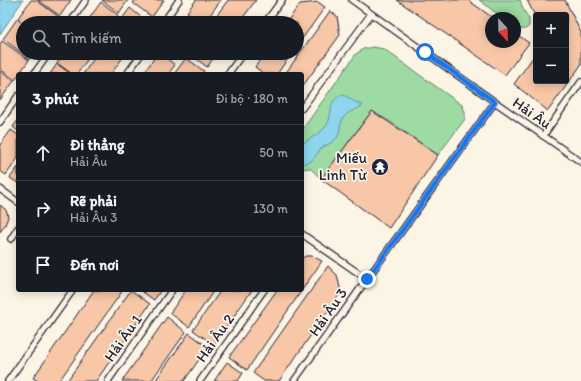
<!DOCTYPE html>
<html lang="vi">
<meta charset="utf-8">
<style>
:root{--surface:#171b24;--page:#242831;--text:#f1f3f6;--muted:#9ea1a6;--line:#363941}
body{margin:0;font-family:Itim,sans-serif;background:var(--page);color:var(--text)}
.controls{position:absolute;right:12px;top:12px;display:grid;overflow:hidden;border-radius:4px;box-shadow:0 2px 10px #0003}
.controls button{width:36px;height:36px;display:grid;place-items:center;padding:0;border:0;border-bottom:1px solid var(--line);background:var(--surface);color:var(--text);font:20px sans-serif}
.compass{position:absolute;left:485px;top:12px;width:36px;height:36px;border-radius:50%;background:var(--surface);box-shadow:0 2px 10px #0003;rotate:158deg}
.stop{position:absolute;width:12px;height:12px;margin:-9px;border:3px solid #1a73e8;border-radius:50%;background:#fff}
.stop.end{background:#1a73e8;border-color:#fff;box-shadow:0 1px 4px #0008}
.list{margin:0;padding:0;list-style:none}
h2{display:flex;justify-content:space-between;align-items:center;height:52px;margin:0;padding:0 16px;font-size:17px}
h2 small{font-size:13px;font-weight:400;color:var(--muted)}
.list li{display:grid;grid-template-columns:26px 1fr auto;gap:12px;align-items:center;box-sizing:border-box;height:56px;padding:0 16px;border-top:1px solid var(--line)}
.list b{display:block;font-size:15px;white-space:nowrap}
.list p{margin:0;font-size:13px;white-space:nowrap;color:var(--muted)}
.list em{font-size:13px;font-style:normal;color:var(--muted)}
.icon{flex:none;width:22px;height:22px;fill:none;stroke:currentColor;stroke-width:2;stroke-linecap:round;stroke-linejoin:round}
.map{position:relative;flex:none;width:581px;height:381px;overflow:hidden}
.search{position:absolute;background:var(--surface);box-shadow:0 2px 10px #0003;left:16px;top:16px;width:288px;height:44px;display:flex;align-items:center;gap:10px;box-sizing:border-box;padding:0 14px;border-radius:22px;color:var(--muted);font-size:15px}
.panel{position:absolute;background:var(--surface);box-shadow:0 2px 10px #0003;left:16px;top:72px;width:288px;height:220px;border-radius:4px}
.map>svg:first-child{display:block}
.green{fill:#9ddba3;stroke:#607e6f}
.water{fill:#8dd6ee;stroke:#628ea6}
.building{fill:#f7c7a7;stroke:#22223b}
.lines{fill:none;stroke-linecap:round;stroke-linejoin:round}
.service-casing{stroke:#22223b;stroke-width:8}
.service{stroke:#fcf5e5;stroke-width:5.5}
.route{stroke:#1a73e8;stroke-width:5}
.labels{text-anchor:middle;stroke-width:3.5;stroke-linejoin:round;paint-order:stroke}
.street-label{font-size:15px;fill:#22223b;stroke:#fcf5e5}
.poi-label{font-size:15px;fill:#22223b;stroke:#fcf5e5;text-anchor:end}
</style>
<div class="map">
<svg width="581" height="381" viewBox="0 0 581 381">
<rect width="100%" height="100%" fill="#fcf5e5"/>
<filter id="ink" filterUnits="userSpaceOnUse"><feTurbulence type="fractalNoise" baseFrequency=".025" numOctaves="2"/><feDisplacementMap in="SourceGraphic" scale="8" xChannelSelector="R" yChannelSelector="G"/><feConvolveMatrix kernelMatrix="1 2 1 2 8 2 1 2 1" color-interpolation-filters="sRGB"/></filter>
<g filter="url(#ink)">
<path class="green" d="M479,0H520L523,9L529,19V26C525,31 520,30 515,26V18H503Z
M373,47L384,49L421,76L455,100L462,105L465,112V119L438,155L389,121L372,111L321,179L310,168L302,169V130L356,54L363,49Z"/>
<path class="water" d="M0,0H23L0,34Z
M343,95C351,98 356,104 363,105C358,110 350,110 345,116C339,122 341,129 338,136C335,142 328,144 323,147C318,151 316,157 311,161C308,163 305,163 302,164V145C309,137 323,134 328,123C333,112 328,99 343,95Z"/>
<path class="building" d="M31,0H36L59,17L55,23H26L18,18Z
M38,0H71L60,16Z
M102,0H128L119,13Z
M135,0H164L152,17L133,3Z
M196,0H221L204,23H201L187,12Z
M228,0H256L239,23H211Z
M397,0H468L493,18H491V42H515V33L529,43L505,75Z
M527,0H565L581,33V65L548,111L514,84L536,53V81H566V70L568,72L571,69L566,65V15H536V18Z
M101,2L118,15L112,23H86Z
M318,2L325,7L297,46V23H286L300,4Z
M130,8L147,22L146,23H119Z
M330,11L337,16L340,35L302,87V74H285Z
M184,17L191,23H179Z
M17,19L23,24V53H34L30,59L3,39Z
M2,41L29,60L15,80L0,69V44Z
M65,53H92L77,74H72L57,63Z
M98,53H126L111,74H83Z
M158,53H160L175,65L168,74H143Z
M189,53H217L207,67Z
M265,53H292L277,74H264L255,67Z
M186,58L204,71L202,74H174Z
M57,64L71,74H50Z
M0,71L14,81L0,100Z
M372,111L438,155L389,228L321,179Z
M18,120V131L13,127Z
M11,130L18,135V158L6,175L0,171V145Z
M18,167V183L10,178Z
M0,205L5,209L7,212L8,217L5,225L0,232Z
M306,256H312L322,261L302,290V258Z
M328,266L337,275L341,292L279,381H264L253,373Z
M94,290H123L59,381H38L33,378Z
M131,290L150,304L96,381H67Z
M140,290H161L154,300Z
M186,290H214L189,327L170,313Z
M221,290H252L214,345L193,330Z
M277,290H302L247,370L229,357Z
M167,317L186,332L151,381H122Z
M189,333L208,347L184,381H155Z
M227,362L243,373L238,381H214Z"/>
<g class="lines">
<defs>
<path id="service" d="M352,0L495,102L581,162
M70,23L86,0
M163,23L179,0
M265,23L282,0
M34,74L49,53
M127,74L142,53
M228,74L243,53
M302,108L371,14
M0,122L18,96
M543,136L581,82
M0,189L18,202
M302,234L367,279
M11,239L18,228
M8,381L73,290
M108,381L172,290
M200,381L264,290
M294,381L367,279L495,102"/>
</defs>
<use href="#service" class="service-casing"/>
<use href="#service" class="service"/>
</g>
</g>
<g class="lines" filter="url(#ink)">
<path class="route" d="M367,279L495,102L425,52"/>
</g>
<defs>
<symbol id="temple-disc" viewBox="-11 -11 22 22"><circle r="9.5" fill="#22223b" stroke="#fcf5e5"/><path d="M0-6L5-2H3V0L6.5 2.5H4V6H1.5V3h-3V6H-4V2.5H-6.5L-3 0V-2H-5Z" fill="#fff"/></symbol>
</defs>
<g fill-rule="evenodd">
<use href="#temple-disc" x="370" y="157" width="20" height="20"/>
</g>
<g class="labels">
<g class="street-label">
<text transform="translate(532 113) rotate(35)" y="5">Hải Âu</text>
<text transform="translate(328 312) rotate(-55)" y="5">Hải Âu 3</text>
<text transform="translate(123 338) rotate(-55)" y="5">Hải Âu 1</text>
<text transform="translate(215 338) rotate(-55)" y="5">Hải Âu 2</text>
</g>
<g class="poi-label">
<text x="367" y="163">Miếu<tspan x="367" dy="17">Linh Từ</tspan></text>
</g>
</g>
</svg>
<div class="controls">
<button>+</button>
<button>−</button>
</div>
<svg class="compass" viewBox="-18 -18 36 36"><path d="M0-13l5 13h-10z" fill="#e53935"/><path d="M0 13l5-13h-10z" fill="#9ea1a6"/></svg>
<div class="stop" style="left:425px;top:52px"></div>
<div class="stop end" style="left:367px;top:279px"></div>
<div class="search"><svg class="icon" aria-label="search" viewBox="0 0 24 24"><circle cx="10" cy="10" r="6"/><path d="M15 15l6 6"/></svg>Tìm kiếm</div>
<section class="panel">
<h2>3 phút<small>Đi bộ · 180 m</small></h2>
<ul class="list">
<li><svg class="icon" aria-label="ahead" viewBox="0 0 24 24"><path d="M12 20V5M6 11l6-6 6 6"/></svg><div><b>Đi thẳng</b><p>Hải Âu</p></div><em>50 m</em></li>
<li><svg class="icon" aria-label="right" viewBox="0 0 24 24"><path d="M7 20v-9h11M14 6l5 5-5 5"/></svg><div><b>Rẽ phải</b><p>Hải Âu 3</p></div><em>130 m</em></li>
<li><svg class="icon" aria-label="arrive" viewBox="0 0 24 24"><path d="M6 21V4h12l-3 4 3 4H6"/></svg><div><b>Đến nơi</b></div></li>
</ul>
</section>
</div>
